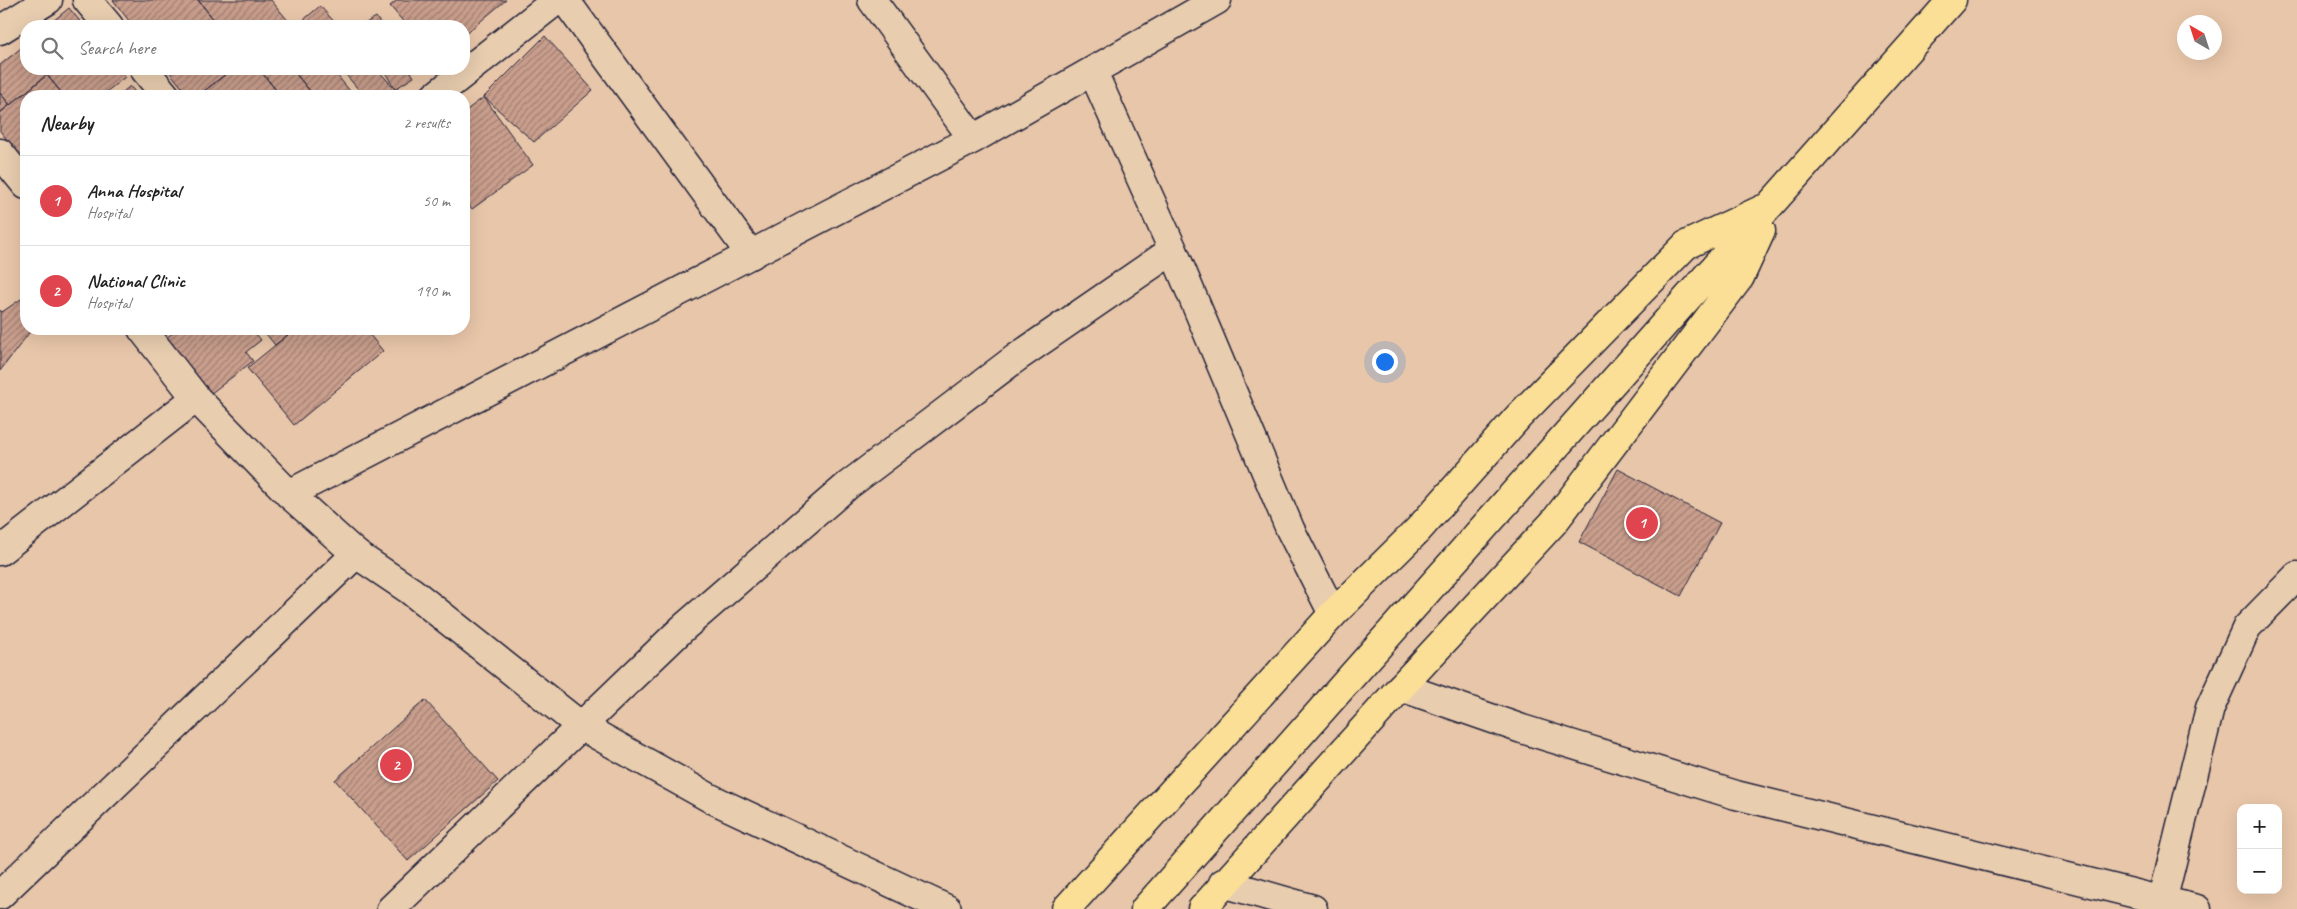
<!DOCTYPE html>
<meta charset="utf-8">
<style>
:root{--surface:#fff;--page:#f6f6f6;--text:#222;--muted:#767676;--line:#e0e0e0;--accent:#0b8043}
body{margin:0;font-family:Caveat,sans-serif;background:var(--page);color:var(--text)}
.controls{position:absolute;right:15px;bottom:15px;display:grid;overflow:hidden;border-radius:10px;box-shadow:0 5px 20px #0002}
.controls button{width:45px;height:45px;display:grid;place-items:center;padding:0;border:0;border-bottom:1px solid var(--line);background:var(--surface);color:var(--text);font:25px sans-serif}
.compass{position:absolute;left:2177px;top:15px;width:45px;height:45px;border-radius:50%;background:var(--surface);box-shadow:0 5px 20px #0002;rotate:321deg}
.you{position:absolute;left:1384px;top:361px;width:18px;height:18px;margin:-12px;border:4px solid #fff;border-radius:50%;background:#1a73e8;box-shadow:0 0 0 8px #1a73e833}
.badge{display:grid;place-items:center;width:32px;height:32px;border-radius:50%;background:var(--accent);color:#fff;font-size:16px;font-weight:700}
.pin{position:absolute;translate:-50% -50%;border:2px solid #fff;box-shadow:0 1px 5px #0006}
.list{margin:0;padding:0;list-style:none}
h2{display:flex;justify-content:space-between;align-items:center;height:65px;margin:0;padding:0 20px;font-size:21px}
h2 small{font-size:16px;font-weight:400;color:var(--muted)}
.list li{display:grid;grid-template-columns:32px 1fr auto;gap:15px;align-items:center;box-sizing:border-box;height:90px;padding:0 20px;border-top:1px solid var(--line)}
.list b{display:block;font-size:19px;white-space:nowrap}
.list p{margin:0;font-size:16px;white-space:nowrap;color:var(--muted)}
.list em{font-size:16px;font-style:normal;color:var(--muted)}
.icon{flex:none;width:28px;height:28px;fill:none;stroke:currentColor;stroke-width:2;stroke-linecap:round;stroke-linejoin:round}
.map{position:relative;flex:none;width:2297px;height:909px;overflow:hidden}
.search{position:absolute;background:var(--surface);box-shadow:0 5px 20px #0002;left:20px;top:20px;width:450px;height:55px;display:flex;align-items:center;gap:12px;box-sizing:border-box;padding:0 18px;border-radius:20px;color:var(--muted);font-size:19px}
.panel{position:absolute;background:var(--surface);box-shadow:0 5px 20px #0002;left:20px;top:90px;width:450px;height:245px;border-radius:20px}
.map>svg:first-child{display:block}
.building{fill:url(#building-hatch);stroke:#22223b}
.lines{fill:none;stroke-linecap:round;stroke-linejoin:round}
.street-casing{stroke:#22223b;stroke-width:31}
.secondary-casing{stroke:#22223b;stroke-width:31}
.primary-casing{stroke:#22223b;stroke-width:31}
.street{stroke:#e8cdaf;stroke-width:28}
.secondary{stroke:#e8cdaf;stroke-width:28}
.primary{stroke:#fbdf96;stroke-width:28}
</style>
<div class="map">
<svg width="2297" height="909" viewBox="0 0 2297 909">
<defs>
<pattern id="building-hatch" width="6" height="6" patternUnits="userSpaceOnUse" patternTransform="scale(1.25)"><rect width="6" height="6" fill="#c99e8c"/><path d="M-1 1l2-2M0 6l6-6M5 7l2-2" fill="none" stroke="#a38074"/></pattern>
</defs>
<rect width="100%" height="100%" fill="#e8c6a9"/>
<filter id="ink" filterUnits="userSpaceOnUse"><feTurbulence type="fractalNoise" baseFrequency=".02" numOctaves="2"/><feDisplacementMap in="SourceGraphic" scale="10" xChannelSelector="R" yChannelSelector="G"/><feConvolveMatrix kernelMatrix="1 2 1 2 8 2 1 2 1" color-interpolation-filters="sRGB"/></filter>
<g filter="url(#ink)">
<path class="building" d="M113,0H198L219,26H133Z
M198,0H271L290,23L286,26H219Z
M397,0H506L464,35V26H407L390,6Z
M320,6L338,26H305L301,22Z
M69,8L84,26H47Z
M376,17L382,26H361Z
M545,36L593,90L534,142L484,97Z
M26,44V69H54L10,105L0,93V65Z
M54,69H118L125,77L101,96H64L47,75Z
M167,69H232L198,96H189Z
M232,69H259L276,90L268,96H198Z
M259,69H292L314,96H273L271,94L276,90Z
M292,69H332L354,96H314Z
M341,69H377L395,89L388,96H364Z
M383,69H409L414,77L395,89Z
M47,75L64,96H26V158L24,160L0,131V113Z
M130,86L138,96H118Z
M0,93L10,105L0,113Z
M484,97L533,165L472,209L464,198V112Z
M21,299L26,306V329H32L0,371V310L2,312Z
M178,329H252L261,340L246,352L253,361L210,394L166,338Z
M262,329H295L275,345Z
M295,329H365L383,351L294,425L247,368Z
M1618,469L1720,523L1681,596L1579,542Z
M425,700L498,781L408,861L335,780Z"/>
<g class="lines">
<defs>
<path id="street" d="M87,0L109,26
M565,0L751,255
M872,0L973,139
M0,30L48,0
M144,69L166,96
M1093,72L1173,250L1290,529L1333,614
M435,96L557,0
M289,494L973,139L1217,0
M0,551L196,398
M1401,687L1522,729L1736,795L2197,909
M1223,883L1313,909
M0,895L356,554
M2162,902L2210,708L2247,627L2297,576
M391,909L683,628L847,486L1016,358L1173,250"/>
<path id="secondary" d="M0,153L26,185
M142,329L196,398L289,494L356,554L411,591L581,726L710,798L947,909"/>
<path id="primary" d="M1066,909L1333,614L1418,530L1519,416L1686,245L1763,209
M1145,909C1416,607 1685,304 1952,0
M1202,909L1401,687L1554,522L1740,277L1761,231"/>
</defs>
<use href="#street" class="street-casing"/>
<use href="#secondary" class="secondary-casing"/>
<use href="#primary" class="primary-casing"/>
<use href="#street" class="street"/>
<use href="#secondary" class="secondary"/>
<use href="#primary" class="primary"/>
</g>
</g>
</svg>
<div class="controls">
<button>+</button>
<button>−</button>
</div>
<svg class="compass" viewBox="-18 -18 36 36"><path d="M0-13l5 13h-10z" fill="#e53935"/><path d="M0 13l5-13h-10z" fill="#767676"/></svg>
<div class="you"></div>
<div class="pin badge" style="left:1642px;top:523px;background:#e0444e">1</div>
<div class="pin badge" style="left:396px;top:765px;background:#e0444e">2</div>
<div class="search"><svg class="icon" aria-label="search" viewBox="0 0 24 24"><circle cx="10" cy="10" r="6"/><path d="M15 15l6 6"/></svg>Search here</div>
<section class="panel">
<h2>Nearby<small>2 results</small></h2>
<ul class="list">
<li><span class="badge" style="background:#e0444e">1</span><div><b>Anna Hospital</b><p>Hospital</p></div><em>50 m</em></li>
<li><span class="badge" style="background:#e0444e">2</span><div><b>National Clinic</b><p>Hospital</p></div><em>190 m</em></li>
</ul>
</section>
</div>
